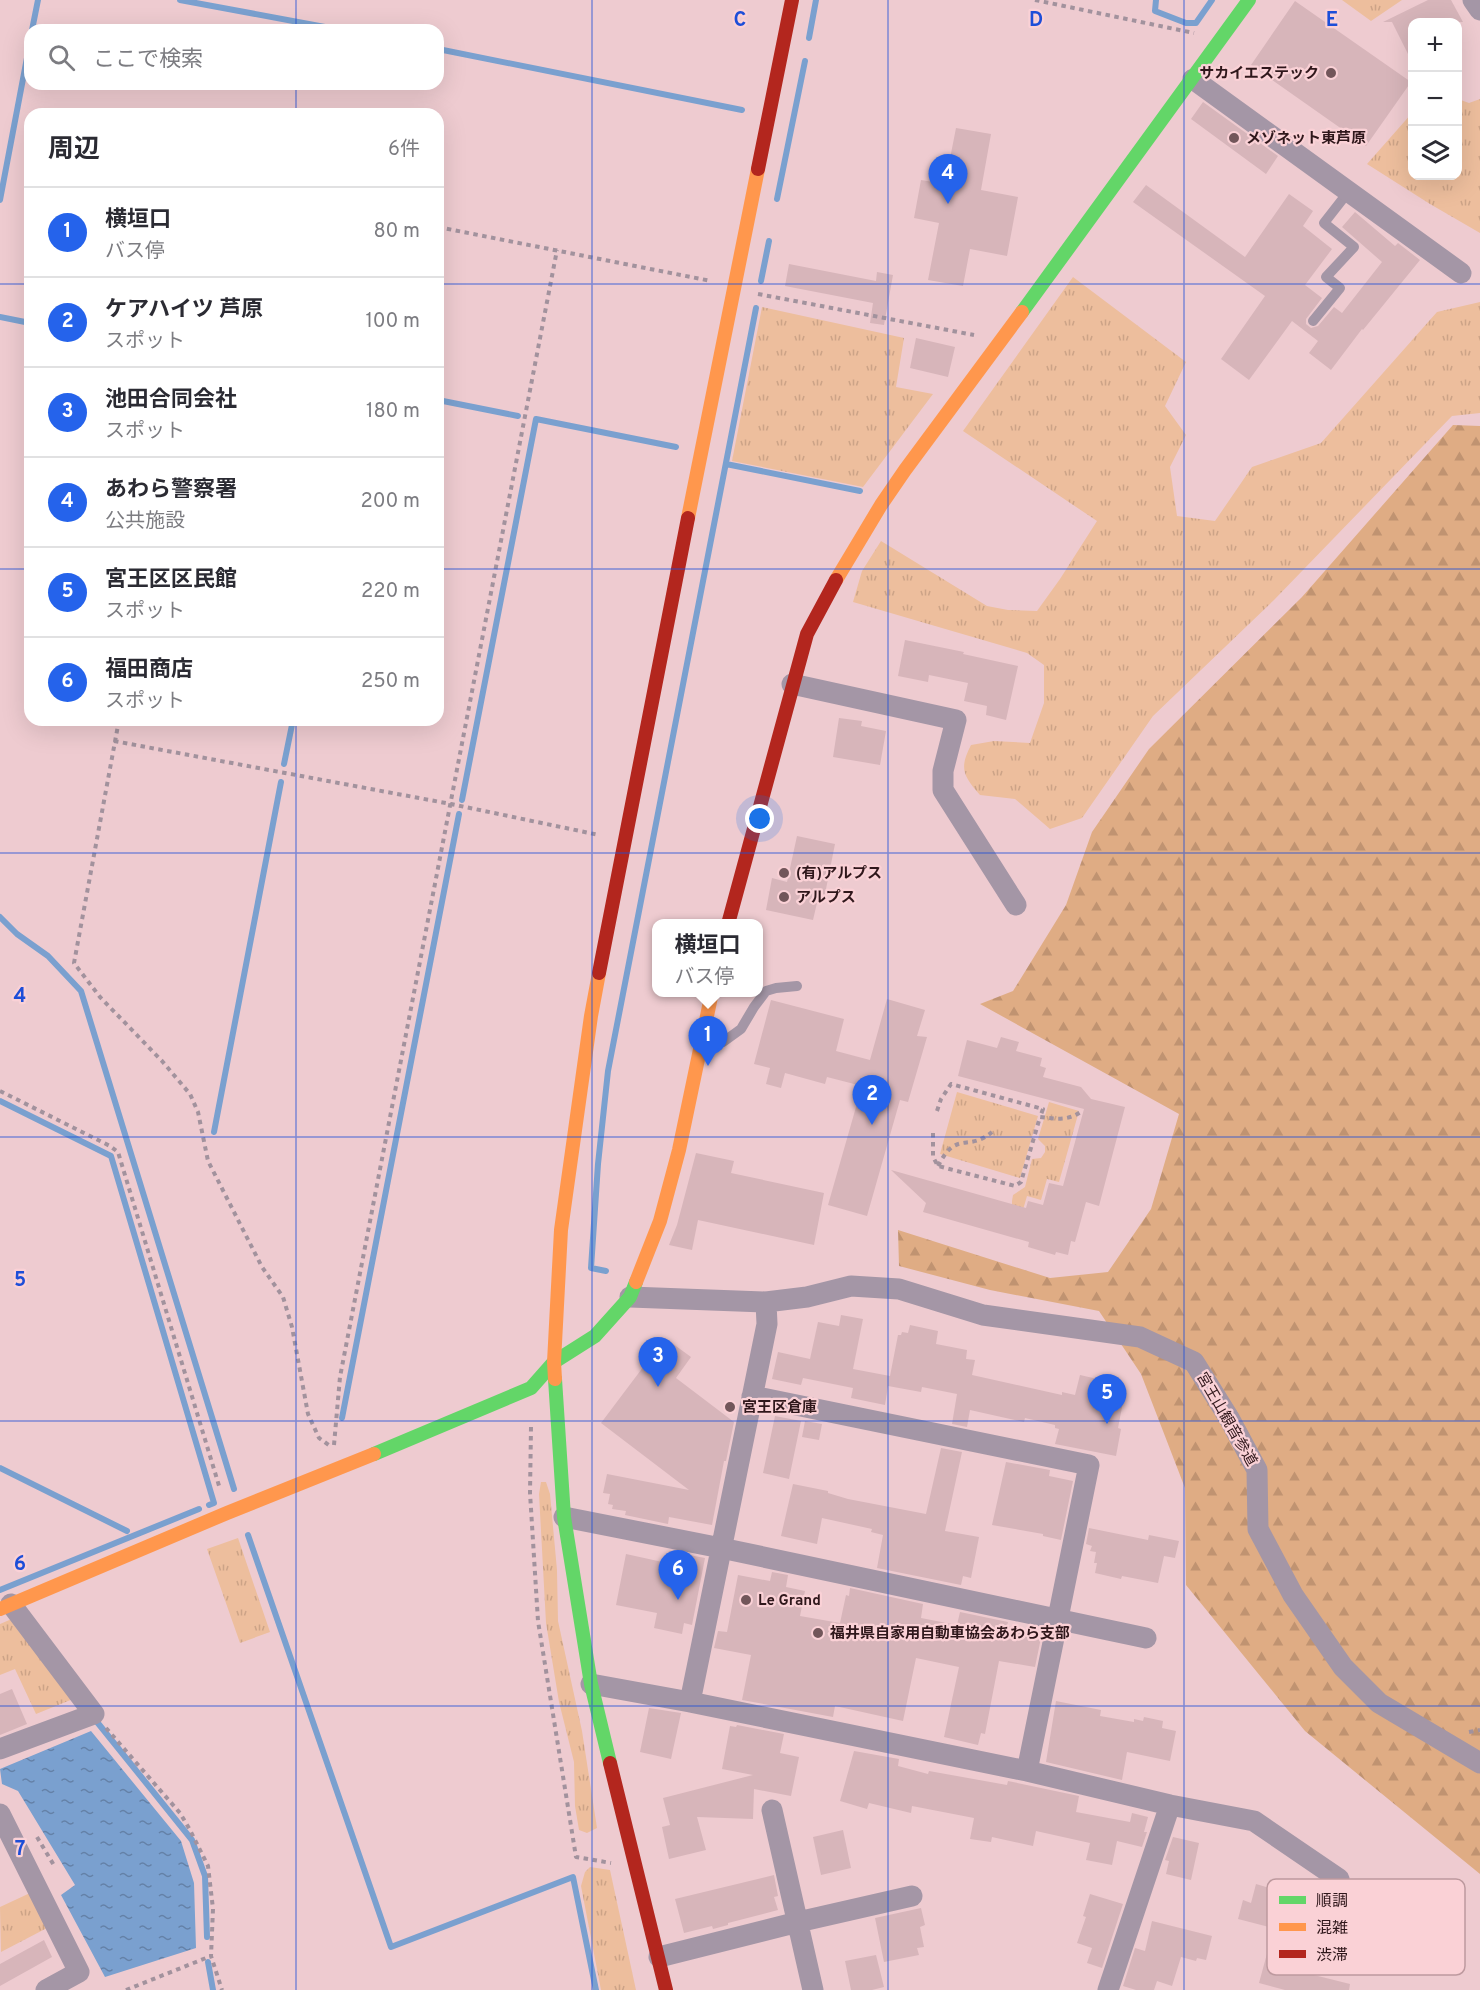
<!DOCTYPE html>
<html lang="ja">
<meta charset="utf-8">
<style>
:root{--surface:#fff;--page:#f7f7f7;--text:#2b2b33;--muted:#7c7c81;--line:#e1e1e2;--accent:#2563eb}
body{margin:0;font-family:Overpass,"Noto Sans JP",sans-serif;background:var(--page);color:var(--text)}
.controls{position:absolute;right:18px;top:18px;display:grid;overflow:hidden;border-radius:12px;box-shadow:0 6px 24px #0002}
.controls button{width:54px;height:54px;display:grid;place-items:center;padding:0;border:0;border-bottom:2px solid var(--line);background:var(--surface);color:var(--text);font:30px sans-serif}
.you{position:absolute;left:760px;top:819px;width:21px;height:21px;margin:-15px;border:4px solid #fff;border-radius:50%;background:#1a73e8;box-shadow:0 0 0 9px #1a73e833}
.badge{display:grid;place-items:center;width:39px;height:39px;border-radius:50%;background:var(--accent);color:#fff;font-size:20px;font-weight:700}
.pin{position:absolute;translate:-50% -50px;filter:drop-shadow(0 2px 3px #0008)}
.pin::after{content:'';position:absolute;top:32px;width:21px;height:18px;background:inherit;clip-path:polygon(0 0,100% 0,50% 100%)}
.popup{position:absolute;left:652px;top:919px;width:111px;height:78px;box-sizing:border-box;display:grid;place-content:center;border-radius:12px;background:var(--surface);filter:drop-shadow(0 2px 4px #0005);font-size:20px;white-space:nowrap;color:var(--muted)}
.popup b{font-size:22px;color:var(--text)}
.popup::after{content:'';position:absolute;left:50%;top:100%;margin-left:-12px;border:12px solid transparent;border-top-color:var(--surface)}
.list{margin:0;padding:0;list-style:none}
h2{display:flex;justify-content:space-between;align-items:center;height:78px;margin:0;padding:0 24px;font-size:26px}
h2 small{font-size:20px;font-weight:400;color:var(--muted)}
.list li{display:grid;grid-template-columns:39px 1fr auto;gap:18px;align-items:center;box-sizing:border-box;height:90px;padding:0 24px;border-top:2px solid var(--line)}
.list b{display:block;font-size:22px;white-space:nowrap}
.list p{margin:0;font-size:20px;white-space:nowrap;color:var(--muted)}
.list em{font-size:20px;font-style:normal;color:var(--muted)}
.icon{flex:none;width:33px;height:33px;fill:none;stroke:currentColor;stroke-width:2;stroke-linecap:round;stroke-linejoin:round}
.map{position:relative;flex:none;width:1480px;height:1990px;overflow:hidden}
.search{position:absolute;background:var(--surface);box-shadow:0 6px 24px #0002;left:24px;top:24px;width:420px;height:66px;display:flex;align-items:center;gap:15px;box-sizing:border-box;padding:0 21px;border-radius:18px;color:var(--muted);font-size:22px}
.panel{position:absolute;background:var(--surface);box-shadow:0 6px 24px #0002;left:24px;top:108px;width:420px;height:618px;border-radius:18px}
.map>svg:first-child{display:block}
.grass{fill:url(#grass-tufts)}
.forest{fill:url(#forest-firs)}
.water{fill:url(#water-ripples)}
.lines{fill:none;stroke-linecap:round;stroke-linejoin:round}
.stream{stroke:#7aa0cf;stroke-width:6}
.building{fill:#d7b5ba}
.path{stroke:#a2929d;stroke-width:4;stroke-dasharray:4.5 4.5;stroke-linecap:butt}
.lane{stroke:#a496a6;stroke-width:10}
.street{stroke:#a496a6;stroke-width:21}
.fast{stroke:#63d668;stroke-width:14}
.slow{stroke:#ff974d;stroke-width:14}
.jam{stroke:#b3261e;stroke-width:14}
.grid{fill:none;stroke:#1d4ed8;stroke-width:1.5;stroke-opacity:0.55}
.poi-dot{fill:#72565a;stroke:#fad1d6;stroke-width:2}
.labels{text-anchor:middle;stroke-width:4.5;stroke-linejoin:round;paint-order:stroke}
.poi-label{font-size:15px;font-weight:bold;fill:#2f171b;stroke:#fad1d6;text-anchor:start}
.street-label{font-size:15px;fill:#2f171b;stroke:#fad1d6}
.key{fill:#fad1d6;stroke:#bd999e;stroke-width:1.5}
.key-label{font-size:16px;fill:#2f171b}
.grid-label{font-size:20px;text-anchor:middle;font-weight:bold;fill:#1d4ed8;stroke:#fad1d6;stroke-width:4.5;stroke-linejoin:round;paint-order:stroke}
</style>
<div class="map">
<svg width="1480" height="1990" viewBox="0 0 1480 1990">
<defs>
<pattern id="grass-tufts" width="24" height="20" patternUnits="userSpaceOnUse" patternTransform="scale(1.5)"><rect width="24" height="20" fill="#edbe9d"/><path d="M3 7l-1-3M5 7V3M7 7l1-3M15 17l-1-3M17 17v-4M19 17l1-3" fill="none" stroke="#cca387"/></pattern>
<pattern id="forest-firs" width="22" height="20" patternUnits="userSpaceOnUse" patternTransform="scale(1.5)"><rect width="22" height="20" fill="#dfac84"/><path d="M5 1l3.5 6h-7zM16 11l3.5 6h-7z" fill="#c09371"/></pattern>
<pattern id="water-ripples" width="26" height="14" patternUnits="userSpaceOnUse" patternTransform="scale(1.5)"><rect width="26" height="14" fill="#7aa0cf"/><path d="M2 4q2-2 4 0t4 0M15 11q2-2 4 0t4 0" fill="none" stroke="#6481a7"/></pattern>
</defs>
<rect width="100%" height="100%" fill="#eecbd0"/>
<path class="grass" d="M1342,0H1402L1371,21Z
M1458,99L1469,103L1480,99V233L1430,204L1367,164L1412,113V176H1458Z
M1073,277L1186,362L1165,406L1186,435L1170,467L1177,516L1215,521L1252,467L1321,443L1437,312L1480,302V413L1452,416L1274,600L1153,716L1082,818L1050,829L1015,799L980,795C963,776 959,768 971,745L994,741L1030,743L1044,703V665L1027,653L853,602L862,571L881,541L987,606L1008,610L1037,611L1060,579L1097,521L963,431Z
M762,307L904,338L896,387L933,394L863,487L732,461Z
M957,1092L1038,1116L1020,1178L940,1154Z
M1049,1102L1079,1111L1059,1182L1047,1179L1041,1200L1027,1196L1020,1220L1012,1205V1201L1013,1195L1025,1187L1032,1159L1041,1158L1045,1152V1146L1038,1139Z
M541,1482H546L550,1494L557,1570L558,1621L582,1731L597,1828L587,1833L579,1830L575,1806L574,1762L559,1702L546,1623L539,1494Z
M238,1538L270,1632L240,1643L207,1549Z
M14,1618L73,1699L36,1714L15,1669L0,1675V1624Z
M590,1867L610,1870L636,1990H601L581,1886L585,1872Z
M30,1893L47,1928L1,1952L0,1907Z"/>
<path class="forest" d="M1453,425L1480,426V1874L1305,1731L1186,1585L1185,1488L1141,1374L1099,1311L990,1290L899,1266L898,1230L1050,1278L1108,1272L1151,1209L1179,1114L980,1004L1013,991L1066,905L1092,832L1149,749L1302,597Z"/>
<path class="water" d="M91,1731L181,1841L194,1883L196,1948L105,1977L61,1895L75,1885L18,1791L2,1784L0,1769Z"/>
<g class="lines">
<path class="stream" d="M180,0L341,30
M1156,0L1155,11L1186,23H1196L1212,0
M32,30L38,0
M809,38L816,0
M438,49L742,110
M777,199L805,61
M0,200L30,42
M761,281L769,241
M0,317L30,323
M438,400L518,416
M726,464L860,491
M284,764L293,720
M462,800L536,419L676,447
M0,917L17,934L48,956L81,991L234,1489
M0,1101L111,1156L214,1503L209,1505
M214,1132L281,782
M606,1271L591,1268L598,1164L608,1071L756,308
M342,1418L459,814
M0,1468L127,1531
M248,1535L391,1947L573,1877L596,1990
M0,1590L199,1509
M93,1717L192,1840L205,1876L207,1937
M208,1962L213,1990"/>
</g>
<path class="building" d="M1428,0H1451L1463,22H1413V64L1392,22H1383Z
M1295,1L1411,82L1366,146L1251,65Z
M1203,102L1278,156L1266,174L1191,119Z
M956,128L991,134L981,190L1018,197L1007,256L970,249L963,286L928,280L939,223L914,218L921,180L945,184Z
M1146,185L1245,257L1289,194L1313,211L1303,226L1332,249L1305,285L1322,298L1306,319V324L1311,328L1318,326L1334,307L1342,313L1382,262L1342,227L1355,212L1395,246L1398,243L1420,260L1363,330L1362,329L1331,370L1309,353L1318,341L1292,321L1249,380L1221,359L1265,296L1133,202Z
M789,264L876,281L877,272L893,275L884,325L870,323L873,303L785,286Z
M916,338L955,347L948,377L910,368Z
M905,640L964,652L963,654L1018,666L1006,720L986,715L987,706L964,701L968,683L929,675L928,682L898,676Z
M839,718L862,721L861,726L886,731L880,765L833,757Z
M797,836L835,844L823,904L817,903L813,920L766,910L772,878L787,882Z
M887,999L925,1010L917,1036L927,1037L908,1102L900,1100L867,1216L828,1205L862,1086L827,1077L825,1084L785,1073L781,1088L766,1084L770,1068L754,1064L771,1000L844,1019L836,1051L870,1060Z
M1001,1037L1019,1042L1016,1051L1042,1058L1040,1066L1046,1068L1043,1077L1081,1087L1091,1099L1125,1107L1099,1206L1086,1202L1075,1242L1071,1241L1068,1255L1056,1252L1055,1255L1028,1247L1029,1242L923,1212L926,1203L891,1170L1026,1208L1028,1201L1043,1205L1049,1183L1063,1186L1084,1109L958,1076L967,1040L997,1048Z
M696,1153L734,1161L731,1173L824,1193L814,1245L698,1220L692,1250L669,1245L677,1225Z
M841,1315L863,1319L853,1369L890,1376L898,1335H901L902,1332L908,1333L910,1325L938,1331L936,1344L967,1350L966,1359L975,1360L972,1375L1062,1395V1392L1075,1395L1080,1375L1102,1380L1101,1387L1125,1392L1118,1428L1121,1429L1116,1456L1055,1444L1059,1429L1055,1428V1425L1025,1418L1024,1422L970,1410L967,1427L952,1424L957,1394L922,1387L921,1392L888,1386L885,1405L851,1398L853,1388L803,1378L801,1385L772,1379L778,1352L810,1359L818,1322L839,1326Z
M665,1338L691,1357L676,1378L734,1422L726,1461H724L712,1525L669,1517L668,1524L625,1515L626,1511L612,1509L613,1505L608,1504L610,1494L603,1493L607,1474L689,1490L601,1423Z
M775,1416L801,1421L789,1479L763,1473Z
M805,1421L822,1424L819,1440L802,1437Z
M941,1448L962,1452L945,1531L979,1537L971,1578L963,1576L961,1585L877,1568L883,1535L871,1532L872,1529L822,1518L817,1544L781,1536L793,1484L828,1491V1493L848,1499L926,1514Z
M1006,1462L1050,1470L1049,1476L1073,1481L1061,1540L1043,1536V1534L992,1525Z
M1089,1528L1148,1540L1149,1535L1179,1541L1175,1558L1164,1556L1158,1583L1122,1576L1121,1579L1095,1573L1097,1563H1094L1096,1552L1090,1551L1092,1546L1086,1544Z
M669,1551L705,1558L692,1625L684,1623L682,1634L654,1628L657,1613L616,1605L626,1554L667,1563Z
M772,1572L788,1575L786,1587L805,1591L800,1616L840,1623L846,1595L849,1596L850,1588L923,1604L921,1618L957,1625L960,1612L1008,1622L1007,1626L1042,1633L1035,1667L999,1661L985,1734L981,1733L978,1745L944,1737L959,1667L916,1658L903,1721L835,1706L833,1717L742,1700L751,1655L714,1648L718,1631L727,1632L738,1575L770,1581Z
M12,1689L27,1724L0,1735V1694Z
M1056,1701L1101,1710L1100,1716L1134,1722V1719L1143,1721L1144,1717L1163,1721L1162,1728L1176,1731L1170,1761L1127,1752L1122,1780L1046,1762Z
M649,1708L681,1713L671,1759L640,1752Z
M737,1725L784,1734L780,1753L799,1757L791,1796L754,1789L753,1819L697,1817L706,1850L669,1859L662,1827L670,1825L663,1798L753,1775L722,1769L730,1726L736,1727Z
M854,1751L899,1759L898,1766L928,1774L929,1771L1007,1785L1008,1781L1079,1796L1076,1812L1130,1822L1132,1813L1148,1817L1144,1832H1147L1142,1847L1117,1841L1112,1865L1086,1860L1090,1843L1036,1831L1033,1846L992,1837L991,1842L970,1839L974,1818L912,1806L911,1813L869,1803L867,1809L840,1801Z
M843,1830L851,1868L821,1875L813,1837Z
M1173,1837L1199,1843L1191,1880L1166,1874L1169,1861L1165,1860Z
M774,1875L778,1896L774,1897L778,1910L728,1923V1925L713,1929L712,1926L684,1933L675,1899Z
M1256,1884L1279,1891L1269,1927L1238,1919L1243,1900L1251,1903Z
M1090,1894L1123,1904L1102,1968L1087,1963L1092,1948L1077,1943L1086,1917L1083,1916Z
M921,1908L925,1925L920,1927L924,1947L917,1948L919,1955L884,1962L875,1918Z
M1152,1921L1212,1936L1206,1960L1197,1958L1196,1961L1181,1957L1172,1986L1157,1981L1154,1990H1136L1123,1986L1135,1948L1145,1951Z
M44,1940L52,1957L0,1986V1964Z
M1268,1950L1286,1956L1285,1961L1291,1963L1290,1969L1350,1984L1349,1990H1285L1259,1983Z
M876,1955L884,1987L872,1990H851L845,1961Z"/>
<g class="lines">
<path class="path" d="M1035,0L1194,33
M28,148H30
M438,227L711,281
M758,294L974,335
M119,720L74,963L100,997L162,1061L190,1094L198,1112L208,1161L262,1267L283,1297L292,1327L308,1414L319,1438L330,1446
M114,741L451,804L599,835
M0,1091L110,1146L118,1152L220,1489
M937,1111L941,1099L951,1084L1043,1109L1040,1117
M933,1133V1157L938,1166L1015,1186L1021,1182L1040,1117C1056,1119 1069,1121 1082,1111
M938,1166C957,1129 967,1153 992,1132
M531,1427L530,1493L538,1621L576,1857L611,1863
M334,1445L340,1377L557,250
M106,1728L180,1813L190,1830L208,1866L213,1909L211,1956L222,1990
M1469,1732L1480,1730
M37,1837L55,1867
M1339,1879L1361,1895L1366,1909L1345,1970L1311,1951Z
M126,1990L211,1956"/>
<path class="lane" d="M1313,321L1340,288L1326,277L1354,247L1324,223L1349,191
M704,1042H723L741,1029L754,1007L766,991L776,988L797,986"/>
<path class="street" d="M1473,0L1480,10
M1193,79L1461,273
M792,684L956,720L943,771V790L1016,905
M630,1297L766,1302L807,1297L851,1286L899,1289L983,1315L1140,1337L1194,1362L1229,1418L1257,1470L1258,1529L1293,1595L1343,1667L1379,1703L1480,1763
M564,1517L721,1548L1146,1638
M591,1684L690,1702L1027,1771L1089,1465L752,1396
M690,1702L767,1324L766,1302
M0,1749L94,1714L11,1604
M1027,1771L1170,1805L1254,1821L1339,1879
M772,1810L813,1990
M0,1814L79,1972L46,1990
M659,1957L798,1922L912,1896
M1108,1990L1170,1805"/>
<path class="fast" d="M1022,312L1249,0
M555,1379L564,1517L591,1684L610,1763
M374,1454L531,1388L554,1362L595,1336L630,1297L636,1282"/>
<path class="slow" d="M688,518L758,169
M836,580L881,505L905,470L1022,312
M636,1282L660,1221L679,1150L712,992
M555,1379L554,1362L561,1230L591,1016L599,973
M0,1609L227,1513L374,1454"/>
<path class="jam" d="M758,169L792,0
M728,924L807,634L836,580
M599,973L688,518
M610,1763L666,1990"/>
</g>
<path class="grid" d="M296,0V30M592,0V1990M888,0V1990M1184,0V1990M296,84V114M0,284H30M438,284H1480M0,569H30M438,569H1480M296,720V1990M0,853H1480M0,1137H1480M0,1421H1480M0,1706H1480"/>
<g class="poi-dot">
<circle cx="1331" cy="73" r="6"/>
<circle cx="1234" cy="138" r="6"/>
<circle cx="784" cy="873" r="6"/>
<circle cx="784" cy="897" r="6"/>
<circle cx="730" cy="1407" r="6"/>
<circle cx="746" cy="1600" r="6"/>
<circle cx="818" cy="1633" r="6"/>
</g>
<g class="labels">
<g class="poi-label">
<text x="1319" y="78" text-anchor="end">サカイエステック</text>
<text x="1246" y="143">メゾネット東芦原</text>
<text x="796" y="878">(有)アルプス</text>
<text x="796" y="902">アルプス</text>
<text x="742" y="1412">宮王区倉庫</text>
<text x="758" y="1605">Le Grand</text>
<text x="830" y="1638">福井県自家用自動車協会あわら支部</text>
</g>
<g class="street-label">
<text transform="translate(1227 1419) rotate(60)" y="5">宮王山観音参道</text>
</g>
</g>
<rect x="1267" y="1879" width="198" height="96" rx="9" class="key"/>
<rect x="1279" y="1896" width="27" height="8" fill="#63d668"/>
<rect x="1279" y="1923" width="27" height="8" fill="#ff974d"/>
<rect x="1279" y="1950" width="27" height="8" fill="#b3261e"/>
<g class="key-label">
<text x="1316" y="1906">順調</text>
<text x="1316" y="1933">混雑</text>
<text x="1316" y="1960">渋滞</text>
</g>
<g class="grid-label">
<text x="740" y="26">C</text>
<text x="1036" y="26">D</text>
<text x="1332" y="26">E</text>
<text x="20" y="1002">4</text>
<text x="20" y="1286">5</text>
<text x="20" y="1570">6</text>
<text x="20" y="1855">7</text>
</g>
</svg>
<div class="controls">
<button>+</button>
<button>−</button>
<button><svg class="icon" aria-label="layers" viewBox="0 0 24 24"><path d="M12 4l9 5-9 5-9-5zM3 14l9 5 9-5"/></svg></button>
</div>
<div class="you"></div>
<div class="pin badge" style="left:708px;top:1066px">1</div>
<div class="popup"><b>横垣口</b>バス停</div>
<div class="pin badge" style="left:872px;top:1125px">2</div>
<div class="pin badge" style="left:658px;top:1387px">3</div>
<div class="pin badge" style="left:948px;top:204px">4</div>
<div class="pin badge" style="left:1107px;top:1424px">5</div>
<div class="pin badge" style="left:678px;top:1600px">6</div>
<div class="search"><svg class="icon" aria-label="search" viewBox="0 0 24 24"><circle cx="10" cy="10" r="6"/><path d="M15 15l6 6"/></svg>ここで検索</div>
<section class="panel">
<h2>周辺<small>6件</small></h2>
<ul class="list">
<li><span class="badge">1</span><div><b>横垣口</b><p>バス停</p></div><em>80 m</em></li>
<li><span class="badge">2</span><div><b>ケアハイツ 芦原</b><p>スポット</p></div><em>100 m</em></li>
<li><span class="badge">3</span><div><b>池田合同会社</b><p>スポット</p></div><em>180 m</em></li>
<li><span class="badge">4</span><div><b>あわら警察署</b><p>公共施設</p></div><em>200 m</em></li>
<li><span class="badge">5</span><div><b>宮王区区民館</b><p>スポット</p></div><em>220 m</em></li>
<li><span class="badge">6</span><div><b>福田商店</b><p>スポット</p></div><em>250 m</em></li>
</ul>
</section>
</div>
